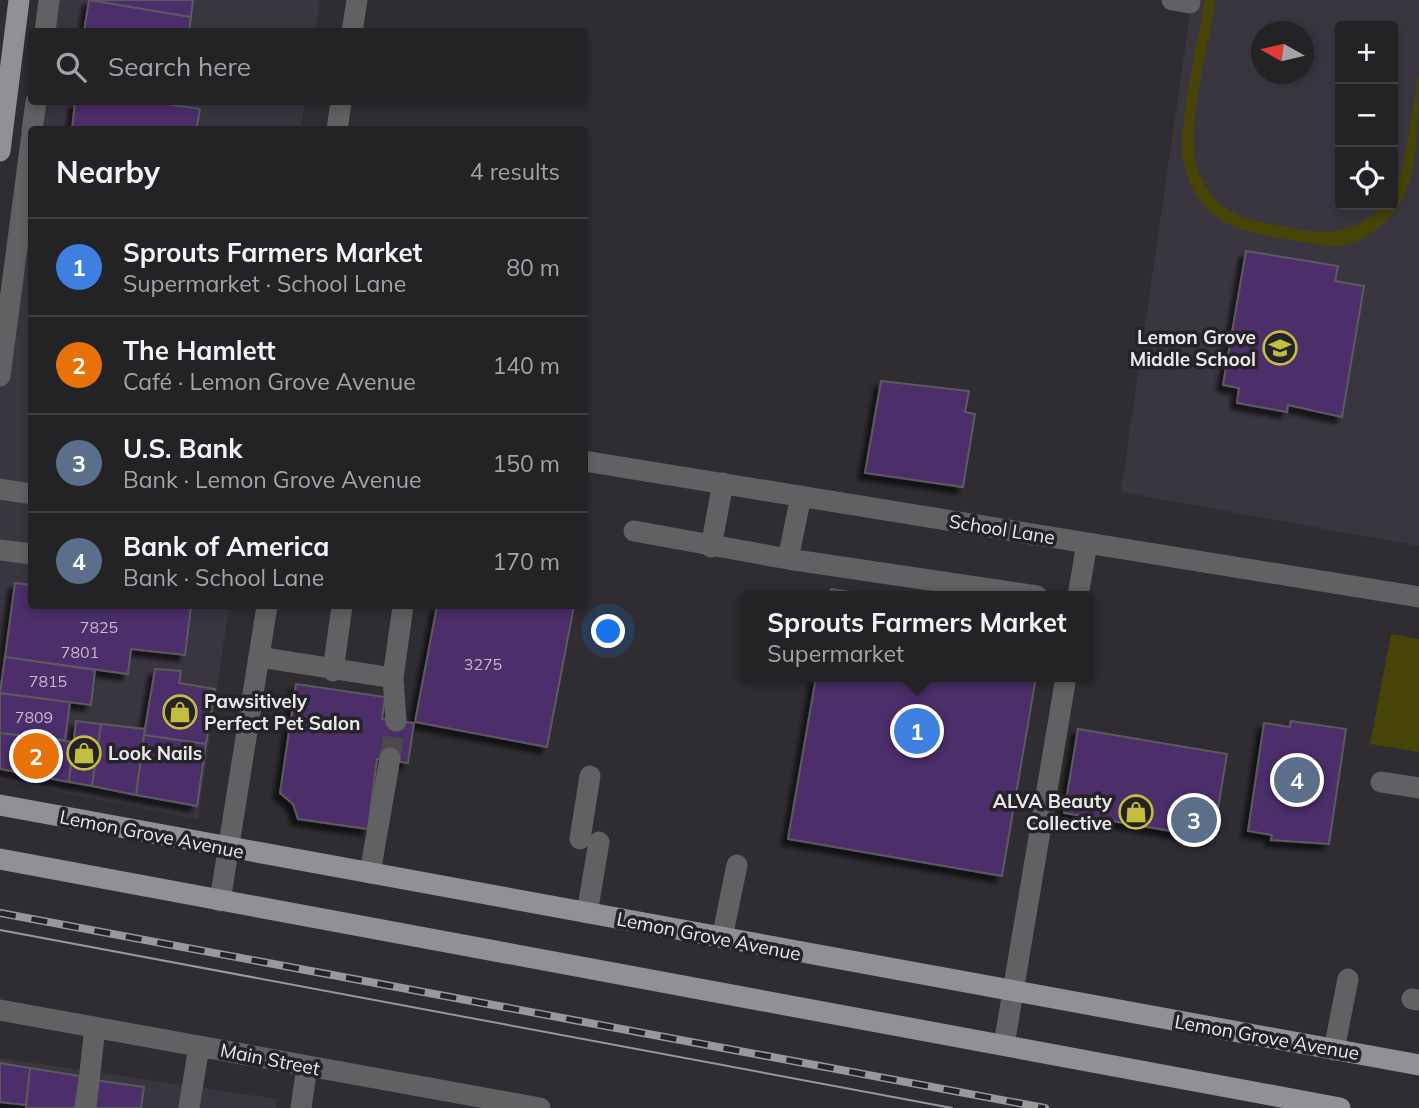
<!DOCTYPE html>
<meta charset="utf-8">
<style>
:root{--surface:#232225;--page:#2b2a2d;--text:#f1f3f6;--muted:#a3a4a7;--line:#403f42;--accent:#c1be40}
body{margin:0;font-family:Mulish,sans-serif;background:var(--page);color:var(--text)}
.controls{position:absolute;right:21px;top:21px;display:grid;overflow:hidden;border-radius:7px;box-shadow:0 4px 10px #0003}
.controls button{width:63px;height:63px;display:grid;place-items:center;padding:0;border:0;border-bottom:2px solid var(--line);background:var(--surface);color:var(--text);font:35px sans-serif}
.compass{position:absolute;left:1251px;top:21px;width:63px;height:63px;border-radius:50%;background:var(--surface);box-shadow:0 4px 10px #0003;rotate:278deg}
.you{position:absolute;left:609px;top:632px;width:24px;height:24px;margin:-18px;border:5px solid #fff;border-radius:50%;background:#1a73e8;box-shadow:0 0 0 10px #1a73e833}
.badge{display:grid;place-items:center;width:46px;height:46px;border-radius:50%;background:var(--accent);color:#fff;font-size:23px;font-weight:700}
.pin{position:absolute;translate:-50% -50%;border:4px solid #fff;box-shadow:0 2px 7px #0006}
.popup{position:absolute;left:740px;top:591px;width:354px;height:91px;box-sizing:border-box;display:grid;place-content:center;border-radius:7px;background:var(--surface);filter:drop-shadow(0 2px 5px #0005);font-size:23px;white-space:nowrap;color:var(--muted)}
.popup b{font-size:26px;color:var(--text)}
.popup::after{content:'';position:absolute;left:50%;top:100%;margin-left:-14px;border:14px solid transparent;border-top-color:var(--surface)}
.list{margin:0;padding:0;list-style:none}
h2{display:flex;justify-content:space-between;align-items:center;height:91px;margin:0;padding:0 28px;font-size:30px}
h2 small{font-size:23px;font-weight:400;color:var(--muted)}
.list li{display:grid;grid-template-columns:46px 1fr auto;gap:21px;align-items:center;box-sizing:border-box;height:98px;padding:0 28px;border-top:2px solid var(--line)}
.list b{display:block;font-size:26px;white-space:nowrap}
.list p{margin:0;font-size:23px;white-space:nowrap;color:var(--muted)}
.list em{font-size:23px;font-style:normal;color:var(--muted)}
.icon{flex:none;width:38px;height:38px;fill:none;stroke:currentColor;stroke-width:2;stroke-linecap:round;stroke-linejoin:round}
.map{position:relative;flex:none;width:1419px;height:1108px;overflow:hidden}
.search{position:absolute;background:var(--surface);box-shadow:0 4px 10px #0003;left:28px;top:28px;width:560px;height:77px;display:flex;align-items:center;gap:18px;box-sizing:border-box;padding:0 24px;border-radius:7px;color:var(--muted);font-size:26px}
.panel{position:absolute;background:var(--surface);box-shadow:0 4px 10px #0003;left:28px;top:126px;width:560px;height:483px;border-radius:7px}
.map>svg:first-child{display:block}
.built{fill:#3a3640;fill-rule:evenodd}
.green{fill:#464406}
.building{fill:#4c2f6a;stroke:#5c5a5f;stroke-width:2;filter:url(#shadow)}
.lines{fill:none;stroke-linecap:round;stroke-linejoin:round}
.minor-tunnel{stroke:#4b494d;stroke-width:21;stroke-dasharray:21 10;stroke-linecap:butt}
.minor{stroke:#616062;stroke-width:21}
.major{stroke:#929095;stroke-width:21}
.tram{stroke:#99989b;stroke-width:2}
.rail-casing{stroke:#99989b;stroke-width:8}
.rail{stroke:#252328;stroke-width:5;stroke-dasharray:16;stroke-linecap:butt}
.labels{text-anchor:middle;stroke-width:7;stroke-linejoin:round;paint-order:stroke}
.number-label{font-size:16px;fill:#c2bacb}
.poi-label{font-size:19px;font-weight:bold;fill:#e9e8eb;stroke:#252328;text-anchor:end}
.street-label{font-size:19px;fill:#e9e8eb;stroke:#252328}
</style>
<div class="map">
<svg width="1419" height="1108" viewBox="0 0 1419 1108">
<defs>
<filter id="shadow"><feDropShadow dx="-6" dy="6" stdDeviation="2" flood-color="#0009"/></filter>
</defs>
<rect width="100%" height="100%" fill="#2f2d31"/>
<path class="built" d="M48,0H320L315,31L43,32Z
M1192,0H1419V546L1121,492ZM1340,26H1393V205H1340ZM1262,32H1304V74H1262Z
M34,102H305L300,129L32,130V606H229L198,819L0,780V353Z
M0,1058L277,1099L276,1108H0Z"/>
<path class="green" d="M1205,0H1216C1209,41 1188,121 1195,159C1198,176 1211,198 1225,208C1245,221 1268,223 1291,228C1329,236 1356,233 1384,205H1393V193L1403,166L1419,72C1419,112 1419,159 1404,197C1393,217 1371,238 1349,244C1332,249 1313,243 1296,241C1242,232 1198,226 1184,163C1176,129 1199,38 1205,0Z
M1391,634L1419,639V752L1370,744Z"/>
<path class="building" d="M89,0L191,17L189,32H84Z
M89,0H193L191,17Z
M75,102H155L200,109L196,130H72Z
M1246,251L1338,266L1335,281L1364,286L1342,417L1288,405L1287,412L1237,403L1239,388L1223,385Z
M881,381L969,391L965,412L975,414L963,487L865,473Z
M15,583L32,585V606H191L185,655L131,649L128,674L5,657Z
M831,589L877,596H830Z
M437,606H574L547,747L415,722Z
M5,657L95,670L91,705L0,693Z
M155,669L181,671L179,683L215,689L206,744L144,735Z
M816,677H1036L1002,876L788,839Z
M296,684L385,697L382,719L414,723L408,763L377,759L368,829L298,819L293,804L280,793Z
M0,693L70,702L65,740L0,733Z
M76,721L101,724L92,786L69,782Z
M1291,721L1346,729L1329,844L1271,840L1272,835L1248,831L1264,723L1290,727Z
M101,724L145,729L136,795L92,786Z
M1078,729L1227,754L1213,838L1064,813Z
M0,733L73,742L69,782L0,769Z
M144,735L206,744L197,806L136,795Z
M0,1063L30,1068L26,1105L0,1102Z
M30,1068L80,1076L75,1108H26Z
M94,1080L144,1087L141,1108H91Z"/>
<g class="lines">
<path class="minor-tunnel" d="M390,758L396,721"/>
<path class="minor" d="M1172,0L1190,3
M45,32L49,0
M352,32L357,0
M32,130L36,102
M337,130L341,102
M0,376L32,134
M584,461L1419,597
M0,489L32,494
M634,531L788,559L1037,596
M711,547L723,483
M0,550L32,554
M788,559L801,496
M1078,596L1087,543
M259,657L393,678L403,606
M333,671L342,606
M393,678L396,721
M1381,782L1419,788
M580,839L590,776
M370,873L390,758
M220,901L267,606
M587,913L599,842
M722,938L737,865
M1412,999L1419,1000
M0,1010L540,1108
M1004,1045L1066,677
M1334,1050L1348,979
M86,1108L95,1027
M189,1108L199,1046
M301,1108L307,1066"/>
<path class="major" d="M0,151L19,0
M0,805L1419,1065
M0,859L1340,1108"/>
<path class="tram" d="M0,930L952,1108"/>
<defs>
<path id="rail" d="M0,913L1045,1108"/>
</defs>
<use href="#rail" class="rail-casing"/>
<use href="#rail" class="rail"/>
</g>
<defs>
<symbol id="school-ring" viewBox="-11 -11 22 22"><circle r="9.5" fill="#252328" stroke="#c1be40" stroke-width="1.5"/><path d="M0-5L7-2L0 1L-7-2ZM-4 1L0 2.5L4 1V4Q0 6-4 4Z" fill="#c1be40"/></symbol>
<symbol id="shop-ring" viewBox="-11 -11 22 22"><circle r="9.5" fill="#252328" stroke="#c1be40" stroke-width="1.5"/><path d="M-5-2.5h2.3a2.7 3.5 0 0 1 5.4 0H5L5.5 6h-11ZM-1.5-2.5h3a1.5 2.3 0 0 0-3 0Z" fill="#c1be40"/></symbol>
</defs>
<g fill-rule="evenodd">
<use href="#school-ring" x="1261" y="329" width="38" height="38"/>
<use href="#shop-ring" x="161" y="693" width="38" height="38"/>
<use href="#shop-ring" x="65" y="734" width="38" height="38"/>
<use href="#shop-ring" x="1117" y="793" width="38" height="38"/>
</g>
<g class="labels">
<g class="number-label">
<text x="99" y="633">7825</text>
<text x="80" y="658">7801</text>
<text x="483" y="670">3275</text>
<text x="48" y="687">7815</text>
<text x="34" y="723">7809</text>
</g>
<g class="poi-label">
<text x="1256" y="344">Lemon Grove<tspan x="1256" dy="22">Middle School</tspan></text>
<text x="204" y="708" text-anchor="start">Pawsitively<tspan x="204" dy="22">Perfect Pet Salon</tspan></text>
<text x="108" y="760" text-anchor="start">Look Nails</text>
<text x="1112" y="808">ALVA Beauty<tspan x="1112" dy="22">Collective</tspan></text>
</g>
<g class="street-label">
<text transform="translate(1002 529) rotate(9)" y="7">School Lane</text>
<text transform="translate(152 834) rotate(11)" y="7">Lemon Grove Avenue</text>
<text transform="translate(709 936) rotate(11)" y="7">Lemon Grove Avenue</text>
<text transform="translate(1267 1037) rotate(10)" y="7">Lemon Grove Avenue</text>
<text transform="translate(270 1059) rotate(11)" y="7">Main Street</text>
</g>
</g>
</svg>
<div class="controls">
<button>+</button>
<button>−</button>
<button><svg class="icon" aria-label="locate" viewBox="0 0 24 24"><circle cx="12" cy="12" r="6"/><path d="M12 2v4M12 18v4M2 12h4M18 12h4"/></svg></button>
</div>
<svg class="compass" viewBox="-18 -18 36 36"><path d="M0-13l5 13h-10z" fill="#e53935"/><path d="M0 13l5-13h-10z" fill="#a3a4a7"/></svg>
<div class="you"></div>
<div class="pin badge" style="left:917px;top:731px;background:#3f7fe0">1</div>
<div class="popup"><b>Sprouts Farmers Market</b>Supermarket</div>
<div class="pin badge" style="left:36px;top:756px;background:#e8710a">2</div>
<div class="pin badge" style="left:1194px;top:820px;background:#5c6f8a">3</div>
<div class="pin badge" style="left:1297px;top:780px;background:#5c6f8a">4</div>
<div class="search"><svg class="icon" aria-label="search" viewBox="0 0 24 24"><circle cx="10" cy="10" r="6"/><path d="M15 15l6 6"/></svg>Search here</div>
<section class="panel">
<h2>Nearby<small>4 results</small></h2>
<ul class="list">
<li><span class="badge" style="background:#3f7fe0">1</span><div><b>Sprouts Farmers Market</b><p>Supermarket · School Lane</p></div><em>80 m</em></li>
<li><span class="badge" style="background:#e8710a">2</span><div><b>The Hamlett</b><p>Café · Lemon Grove Avenue</p></div><em>140 m</em></li>
<li><span class="badge" style="background:#5c6f8a">3</span><div><b>U.S. Bank</b><p>Bank · Lemon Grove Avenue</p></div><em>150 m</em></li>
<li><span class="badge" style="background:#5c6f8a">4</span><div><b>Bank of America</b><p>Bank · School Lane</p></div><em>170 m</em></li>
</ul>
</section>
</div>
